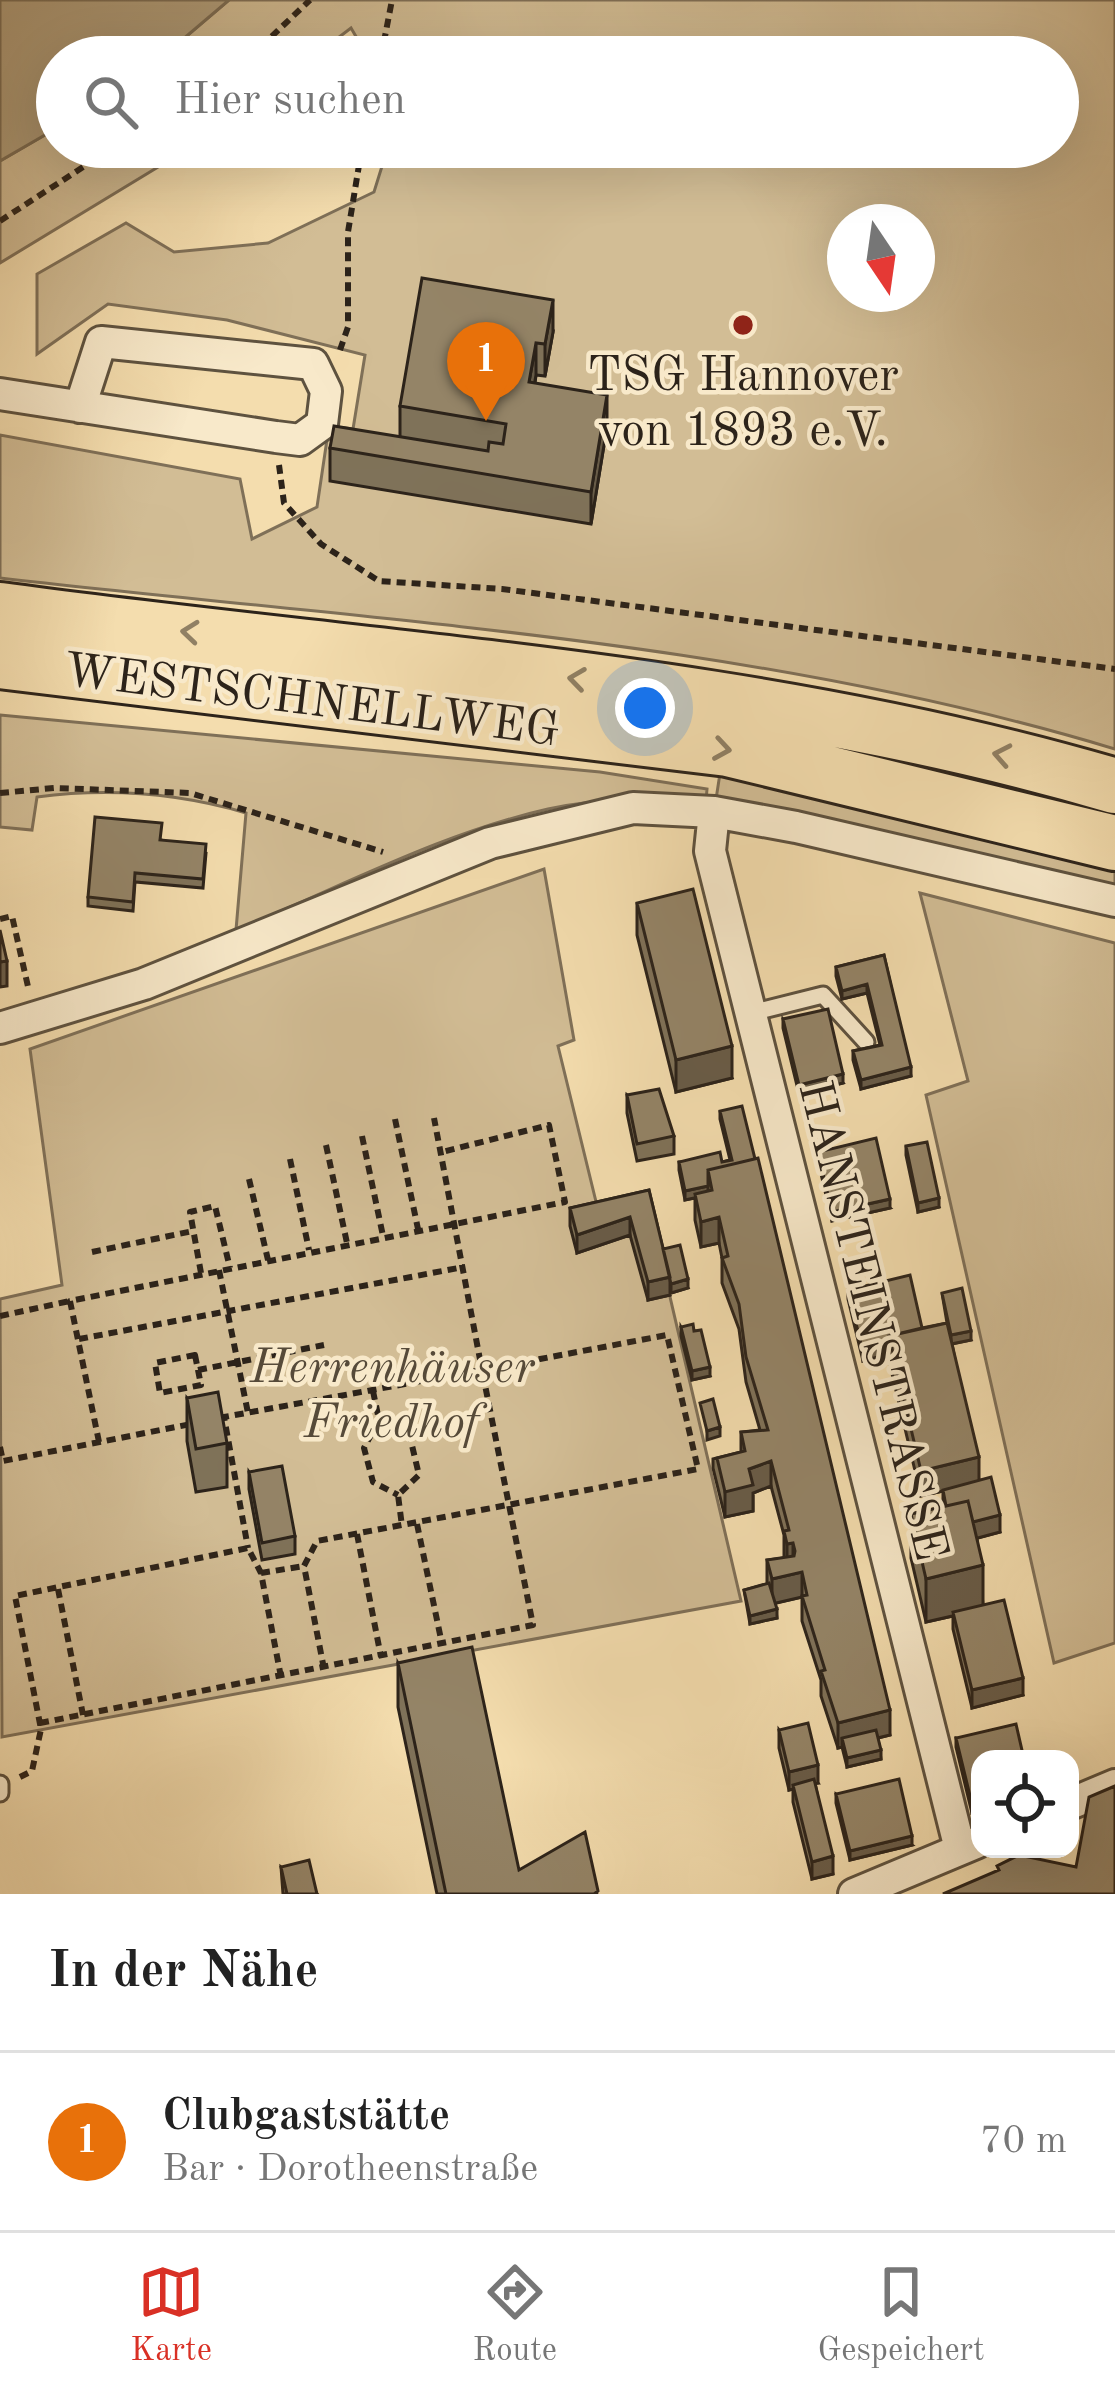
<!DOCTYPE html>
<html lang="de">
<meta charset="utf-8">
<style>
:root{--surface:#fff;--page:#f6f6f6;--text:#222;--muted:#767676;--line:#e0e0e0;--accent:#d93025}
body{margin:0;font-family:"Old Standard TT",serif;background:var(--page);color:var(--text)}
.controls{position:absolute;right:36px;bottom:36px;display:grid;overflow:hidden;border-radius:24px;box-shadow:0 12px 48px #0002}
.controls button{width:108px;height:108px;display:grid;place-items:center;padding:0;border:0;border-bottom:3px solid var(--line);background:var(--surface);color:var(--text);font:60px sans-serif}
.compass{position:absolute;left:827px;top:204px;width:108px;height:108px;border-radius:50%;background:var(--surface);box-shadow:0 12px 48px #0002;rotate:167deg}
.you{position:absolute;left:645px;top:708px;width:42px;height:42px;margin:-30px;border:9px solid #fff;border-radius:50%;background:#1a73e8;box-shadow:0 0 0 18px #1a73e833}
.badge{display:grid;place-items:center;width:78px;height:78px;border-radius:50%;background:var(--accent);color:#fff;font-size:39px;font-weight:700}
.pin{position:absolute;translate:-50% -99px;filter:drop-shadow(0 3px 6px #0008)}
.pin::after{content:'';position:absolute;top:63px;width:42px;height:36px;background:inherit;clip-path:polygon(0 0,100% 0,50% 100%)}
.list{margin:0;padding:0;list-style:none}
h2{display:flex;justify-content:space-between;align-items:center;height:156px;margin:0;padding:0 48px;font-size:51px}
h2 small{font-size:39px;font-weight:400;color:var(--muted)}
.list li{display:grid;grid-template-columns:78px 1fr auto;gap:36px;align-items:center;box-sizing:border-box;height:180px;padding:0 48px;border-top:3px solid var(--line)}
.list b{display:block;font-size:45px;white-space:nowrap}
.list p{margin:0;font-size:39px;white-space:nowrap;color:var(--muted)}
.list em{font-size:39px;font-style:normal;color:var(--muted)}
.icon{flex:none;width:66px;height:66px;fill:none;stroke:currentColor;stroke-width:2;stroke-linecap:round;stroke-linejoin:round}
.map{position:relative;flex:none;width:1115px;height:1894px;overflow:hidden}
.search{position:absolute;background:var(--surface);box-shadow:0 12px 48px #0002;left:36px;right:36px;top:36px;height:132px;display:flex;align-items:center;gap:30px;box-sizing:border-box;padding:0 42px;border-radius:66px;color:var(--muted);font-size:45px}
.sheet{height:336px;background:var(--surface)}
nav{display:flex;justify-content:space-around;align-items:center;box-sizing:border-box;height:168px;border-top:3px solid var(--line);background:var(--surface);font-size:33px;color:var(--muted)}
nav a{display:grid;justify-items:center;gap:6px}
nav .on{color:var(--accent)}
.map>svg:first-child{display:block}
.green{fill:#d2bd95;stroke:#7f7058;stroke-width:3;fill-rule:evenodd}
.water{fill:#b09e7c;stroke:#7b6d55;stroke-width:3}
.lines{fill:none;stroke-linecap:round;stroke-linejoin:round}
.lane-casing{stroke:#5e523f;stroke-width:21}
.street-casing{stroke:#5e523f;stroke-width:36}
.highway-casing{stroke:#2c231a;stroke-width:60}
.path{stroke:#2c231a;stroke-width:6;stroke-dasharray:9 6;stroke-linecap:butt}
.lane{stroke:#f8e9ca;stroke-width:15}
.street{stroke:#f8e9ca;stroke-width:30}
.highway{stroke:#f4ddae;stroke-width:54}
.wall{fill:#7f7259;stroke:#2c231a;stroke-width:3}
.shaded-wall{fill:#685c48;stroke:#2c231a;stroke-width:3}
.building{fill:#948467;stroke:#2c231a;stroke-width:3}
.oneway{stroke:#908064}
.poi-dot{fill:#8f2418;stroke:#f8e9ca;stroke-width:4.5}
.labels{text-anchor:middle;stroke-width:9;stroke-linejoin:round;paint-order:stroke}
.poi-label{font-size:48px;fill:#2c231a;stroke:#f8e9ca}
.street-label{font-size:48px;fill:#2c231a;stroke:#f8e9ca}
.park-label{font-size:48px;font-style:italic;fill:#564a39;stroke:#f8e9ca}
</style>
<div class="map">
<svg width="1115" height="1894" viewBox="0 0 1115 1894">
<rect width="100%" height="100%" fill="#f4ddae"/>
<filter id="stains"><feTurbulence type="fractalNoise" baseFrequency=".00167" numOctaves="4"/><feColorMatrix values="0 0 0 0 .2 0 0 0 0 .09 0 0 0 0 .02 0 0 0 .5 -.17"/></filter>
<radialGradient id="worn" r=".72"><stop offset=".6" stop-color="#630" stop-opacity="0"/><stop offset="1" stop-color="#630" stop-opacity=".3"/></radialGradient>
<path class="green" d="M229,0H1115V749C755,640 372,621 0,578V435L240,479L252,539L317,507L329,426L353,429L365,355L227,320L108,304L37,354V274L126,223L174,252L268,243L374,192L388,147H1058V57H368L351,28L313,57H162ZM845,222H917V294H845Z
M57,128V147H191L0,263V161Z
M0,715L600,772L707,789L706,801C652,798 601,797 548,809C441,833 337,889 236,930L246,813C178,793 107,788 37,797L32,830L0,827Z
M721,767L1115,857V901L714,812Z
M544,869L574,1040L558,1046L600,1218L649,1207L741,1601L2,1737L0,1299L62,1285L30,1049Z
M920,893L1115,943V1643L1054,1663L926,1095L968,1081Z"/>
<path class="water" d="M0,0H229L162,57H57V128L0,161Z"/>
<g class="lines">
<defs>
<path id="lane" d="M751,1013L823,995L866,1042
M0,1784V1793"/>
<path id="street" d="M0,394L276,437L300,440L322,424L326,391L313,364L101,342L80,407
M714,812L710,851L960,1849
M0,1028L144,984L490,843L633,808L714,812L796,827L1115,901
M1070,1804L1115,1785
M854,1894L976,1843"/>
<path id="highway" d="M0,610C373,661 752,679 1115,786
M0,661L728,749L1115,843"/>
</defs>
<use href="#lane" class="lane-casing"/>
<use href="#street" class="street-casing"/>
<use href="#highway" class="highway-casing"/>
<path class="path" d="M250,57L310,0
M381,57L392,0
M0,221L114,147
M340,350L348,327V232L362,147
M279,465L284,503L321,544L379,581L502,589L1115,669
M0,793L54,788L190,793L383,852
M0,919L12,916L29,991
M395,1119L418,1229
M362,1136L383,1236
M326,1145L347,1243
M290,1159L309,1250
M249,1179L268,1260
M92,1252L193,1231
M219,1270L248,1413
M201,1273L190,1212L215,1206L230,1268
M0,1316L70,1301
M79,1339L464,1267
M195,1355L201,1385L160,1393L155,1363Z
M198,1370L324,1345
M373,1391L379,1420L410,1437L419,1475L398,1495L402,1526
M379,1420L364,1448L373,1482L398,1495
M99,1442L70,1301L565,1202L549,1125L442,1152
M0,1447L3,1461L191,1424
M417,1524L442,1644
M357,1534L381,1657
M261,1573L304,1566
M58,1589L83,1715
M324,1669L304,1566L317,1541L698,1469L667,1335L482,1370L434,1118
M40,1723L533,1625L482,1370L224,1417L248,1548
M20,1777L32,1771L41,1729L15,1596L248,1548L261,1573L281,1677"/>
<use href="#lane" class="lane"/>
<use href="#street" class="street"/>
<use href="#highway" class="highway"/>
</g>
<path class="wall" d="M553,332L545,376L536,375L535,383L607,427L591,524L330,481V448L400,437V406Z
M161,840L206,853L203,888L135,882L133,911L88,906V897Z
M637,903L732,1078L676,1092L637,935Z
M884,955L911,1076L861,1089L853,1060V1051L880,1045L867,993L842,999L836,976V967Z
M783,1019L843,1083L799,1094L783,1028Z
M627,1095L674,1136V1154L637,1161L627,1113Z
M720,1111L890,1735L878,1738L881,1759L847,1767L842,1747L838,1748L821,1696V1680L802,1621V1597L775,1603L777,1618L750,1624L744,1590L767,1584V1560L784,1558V1535L771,1486L753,1493V1511L725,1517L713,1468V1459L741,1452V1432L760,1430L746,1382L739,1329L722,1283V1258L719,1243L701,1247L695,1220V1198L685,1200L679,1170V1162H722L730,1160L720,1119Z
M906,1146L939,1207L918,1212L906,1155Z
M818,1152L890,1208L832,1221L818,1161Z
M649,1190L663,1249L688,1288L671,1293L670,1289V1295L648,1300L630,1235L577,1253L570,1226V1208Z
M848,1290L922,1328L947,1323L942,1293L971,1340L952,1344L979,1480L1000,1532L977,1538L983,1605L1023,1695L972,1708L953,1629V1616L926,1622L911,1558V1514L943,1507V1491L921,1496L889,1361V1354L863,1361L848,1299Z
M681,1327L710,1376L692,1380L681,1336Z
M187,1398L227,1443V1487L196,1492L187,1441Z
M249,1472L295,1536V1554L262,1560L249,1489Z
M398,1663L519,1870L598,1894H437L398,1707Z
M779,1730L818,1783H815L833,1874L812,1879L793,1802V1789L789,1790L779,1748Z
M956,1738L1024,1759L972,1813L956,1747Z
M836,1794L912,1845L850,1860L836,1803Z
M281,1867L317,1894H283Z"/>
<path class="shaded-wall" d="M553,300V332L545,376V344Z
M536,343V375L529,414V382Z
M607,395V427L591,524V492Z
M7,961V986L0,987V962Z
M867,984V993L842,999V991Z
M732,1046V1078L676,1092V1060Z
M911,1067V1076L861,1089V1080Z
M843,1074V1083L799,1094V1085Z
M708,1186V1195L685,1200V1191Z
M939,1198V1207L918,1212V1203Z
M890,1199V1208L832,1221V1212Z
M630,1217V1235L577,1253V1235Z
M719,1217V1243L701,1247V1222Z
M670,1277V1295L648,1300V1282Z
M688,1279V1288L671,1293V1284Z
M971,1331V1340L951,1344V1335Z
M889,1345V1354L863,1361V1352Z
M710,1367V1376L692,1380V1371Z
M720,1427V1436L707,1440V1431Z
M979,1457V1483L921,1496V1471Z
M771,1461V1486L753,1493V1511L725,1517V1492L749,1469Z
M1000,1515V1532L952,1545V1527Z
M793,1543V1568L787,1570V1544Z
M983,1565V1609L926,1622V1579Z
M802,1572V1597L772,1604V1579Z
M777,1609V1618L750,1624V1616Z
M1023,1678V1695L972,1708V1690Z
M890,1710V1735L844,1746L842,1738V1747L838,1748V1723Z
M881,1750V1759L847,1767V1758Z
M818,1765V1783L789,1790V1772Z
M980,1802V1811L972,1813V1804Z
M912,1836V1845L850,1860V1851Z
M833,1856V1874L812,1879V1862Z"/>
<path class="building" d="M422,278L553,300L545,344L536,343L529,382L607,395L591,492L330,448L334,426L488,451L489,442L503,444L506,424L400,406Z
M95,817L162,823L160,840L206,844L203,879L135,873L133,902L88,897Z
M693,889L732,1046L676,1060L637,903Z
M0,930L7,961L0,962Z
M884,955L911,1067L861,1080L853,1051L882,1045L867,984L842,991L836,967Z
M828,1009L843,1074L799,1085L783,1019Z
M659,1089L674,1136L637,1144L627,1095Z
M742,1106L755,1159L708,1170V1186L685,1191L679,1162L720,1152L722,1162L732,1160L720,1111Z
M876,1138L890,1199L832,1212L818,1152Z
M927,1142L939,1198L918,1203L906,1146Z
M758,1158L890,1710L838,1723L821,1671L825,1670L802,1596L807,1595L802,1572L772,1579L767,1560L794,1556L795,1551L793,1543L787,1544L784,1531L789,1530L771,1461L749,1469L753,1485L725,1492L717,1458L745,1451L741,1432L768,1430L746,1357L739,1304L722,1258L728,1256L719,1217L701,1222L695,1194L712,1190L708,1170Z
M649,1190L670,1277L648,1282L630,1217L577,1235L570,1208Z
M680,1245L688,1279L671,1284L663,1249Z
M910,1275L922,1328L889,1336V1345L863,1352L848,1290Z
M962,1288L971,1331L951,1335L942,1293Z
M947,1323L979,1457L921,1471L889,1336Z
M693,1324L694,1331L701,1330L710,1367L692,1371L681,1327Z
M218,1392L227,1443L196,1449L187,1398Z
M713,1399L720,1427L707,1431L700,1403Z
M282,1466L295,1536L262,1543L249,1472Z
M991,1477L1000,1515L973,1522L968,1501L946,1506L943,1490Z
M968,1501L983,1565L926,1579L911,1514Z
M769,1583L777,1609L750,1616L744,1590Z
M1004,1600L1023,1678L972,1690L953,1612Z
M472,1647L519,1870L585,1832L598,1891L594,1894H446L398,1663Z
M808,1723L818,1765L789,1772L779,1730Z
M1016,1724L1024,1759H980V1802L972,1804L956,1738Z
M876,1730L881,1750L847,1758L842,1738Z
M814,1779L833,1856L812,1862L793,1785Z
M899,1779L912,1836L850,1851L836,1794Z
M1115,1786V1894H943L999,1870L997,1866L1019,1855L1076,1867L1089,1797Z
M309,1860L317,1894H287L281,1867Z"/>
<defs><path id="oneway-chevron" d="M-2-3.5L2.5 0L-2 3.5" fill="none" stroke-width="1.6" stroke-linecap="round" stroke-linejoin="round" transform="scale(3)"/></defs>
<g class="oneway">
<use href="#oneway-chevron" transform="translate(190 632) rotate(-174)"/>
<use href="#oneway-chevron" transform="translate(577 679) rotate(-172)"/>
<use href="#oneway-chevron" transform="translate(722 749) rotate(9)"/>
<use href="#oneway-chevron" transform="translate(1002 755) rotate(-169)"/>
</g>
<circle class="poi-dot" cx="743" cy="325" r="12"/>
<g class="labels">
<g class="poi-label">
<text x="743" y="390">TSG Hannover<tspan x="743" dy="55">von 1893 e.V.</tspan></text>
</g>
<g class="street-label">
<text transform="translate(312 698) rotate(7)" y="17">WESTSCHNELLWEG</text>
<text transform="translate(875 1320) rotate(76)" y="17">HANSTEINSTRASSE</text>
</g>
<g class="park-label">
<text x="392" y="1382">Herrenhäuser<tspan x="392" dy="55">Friedhof</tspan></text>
</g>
</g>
<rect width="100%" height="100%" filter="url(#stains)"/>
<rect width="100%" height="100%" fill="url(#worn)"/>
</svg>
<div class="controls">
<button><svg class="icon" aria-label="locate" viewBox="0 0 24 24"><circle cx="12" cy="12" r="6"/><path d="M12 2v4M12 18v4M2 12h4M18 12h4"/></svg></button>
</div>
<svg class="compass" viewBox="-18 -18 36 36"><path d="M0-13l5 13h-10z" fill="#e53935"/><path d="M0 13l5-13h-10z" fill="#767676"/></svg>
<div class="you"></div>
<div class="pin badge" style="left:486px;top:421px;background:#e8710a">1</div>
<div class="search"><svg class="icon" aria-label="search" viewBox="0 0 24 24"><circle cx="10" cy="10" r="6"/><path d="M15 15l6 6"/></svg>Hier suchen</div>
</div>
<section class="sheet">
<h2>In der Nähe<small></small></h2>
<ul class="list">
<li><span class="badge" style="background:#e8710a">1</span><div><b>Clubgaststätte</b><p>Bar · Dorotheenstraße</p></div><em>70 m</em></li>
</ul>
</section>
<nav>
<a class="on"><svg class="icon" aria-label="map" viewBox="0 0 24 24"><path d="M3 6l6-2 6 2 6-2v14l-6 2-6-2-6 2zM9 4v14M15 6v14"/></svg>Karte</a>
<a><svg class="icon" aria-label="directions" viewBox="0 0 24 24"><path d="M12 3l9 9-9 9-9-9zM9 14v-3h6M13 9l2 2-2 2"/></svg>Route</a>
<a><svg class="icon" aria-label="saved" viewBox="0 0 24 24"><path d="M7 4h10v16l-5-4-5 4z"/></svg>Gespeichert</a>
</nav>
